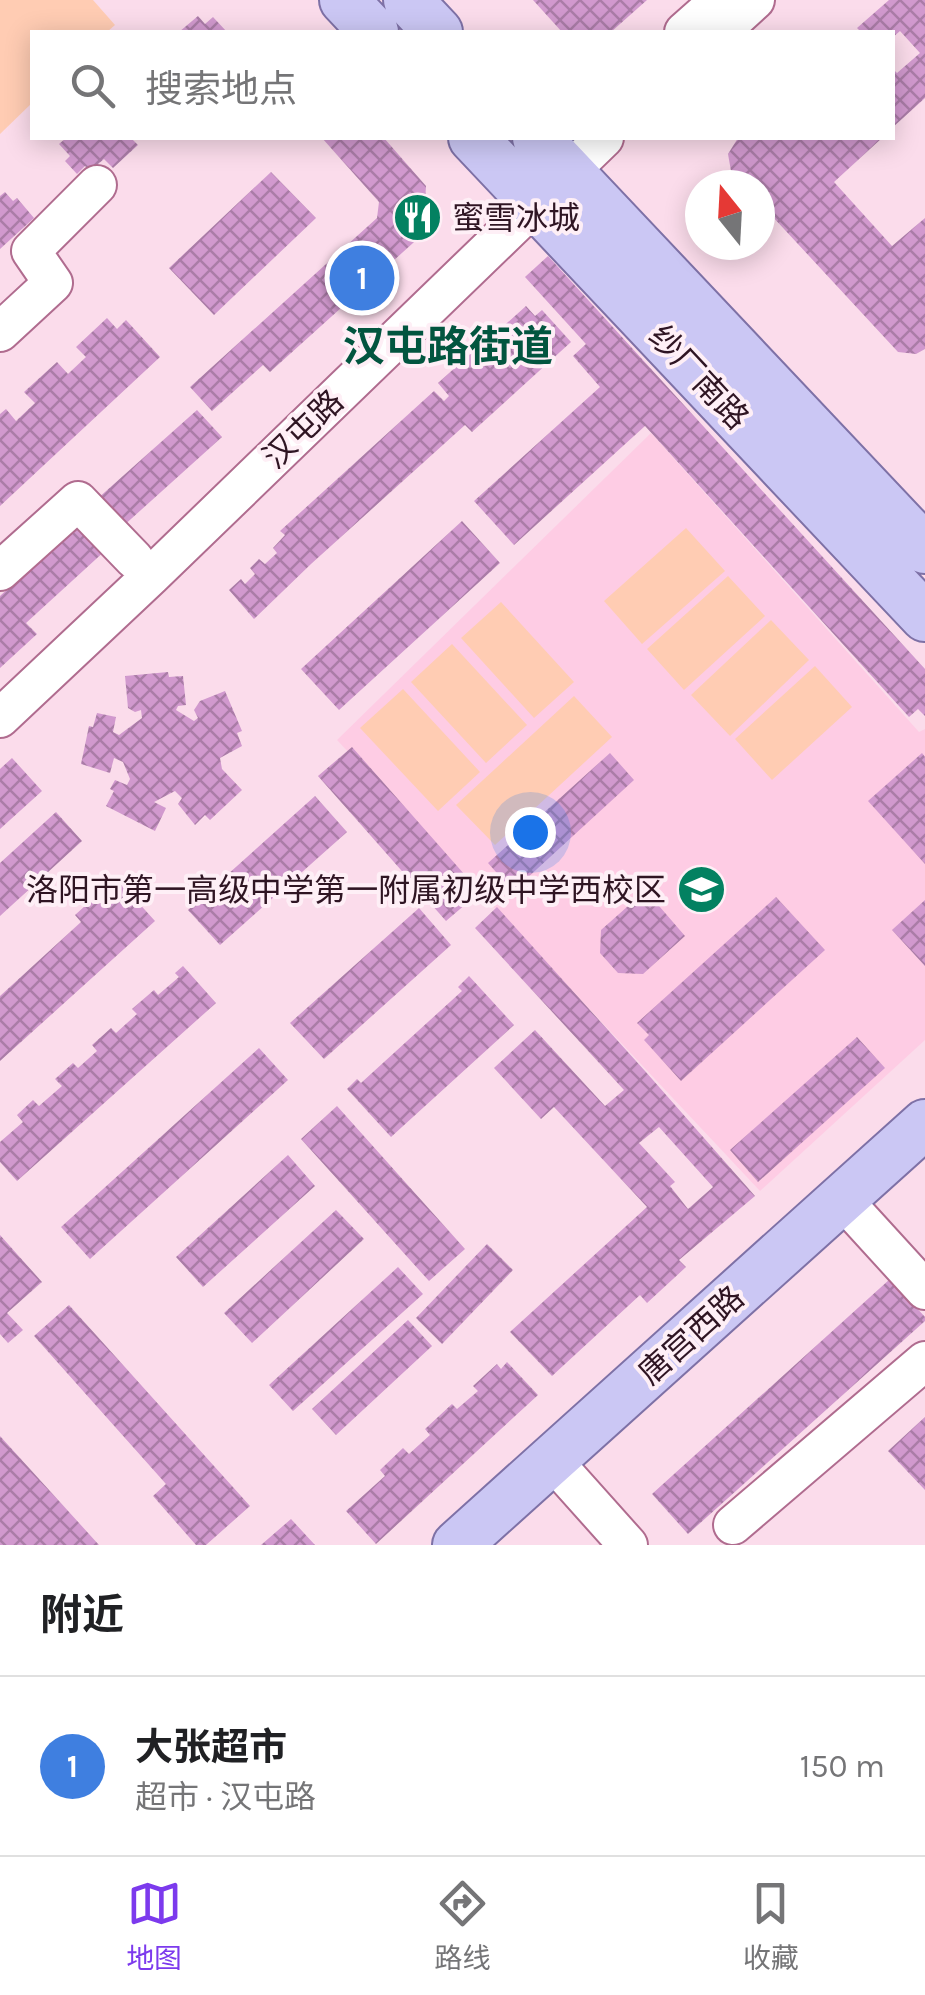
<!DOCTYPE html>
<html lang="zh">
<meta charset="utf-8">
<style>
:root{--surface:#fff;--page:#f2f2f2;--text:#202124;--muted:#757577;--line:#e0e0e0;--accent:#7c3aed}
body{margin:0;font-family:Karla,"Noto Sans SC",sans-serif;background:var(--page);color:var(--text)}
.compass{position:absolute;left:685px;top:170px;width:90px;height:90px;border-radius:50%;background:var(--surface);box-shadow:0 5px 25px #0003;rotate:342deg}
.you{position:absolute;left:530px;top:832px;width:35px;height:35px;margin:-25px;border:8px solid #fff;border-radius:50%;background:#1a73e8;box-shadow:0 0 0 15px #1a73e833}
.badge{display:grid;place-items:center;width:65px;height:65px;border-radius:50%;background:var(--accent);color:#fff;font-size:32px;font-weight:700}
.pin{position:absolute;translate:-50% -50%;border:5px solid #fff;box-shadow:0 2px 10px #0006}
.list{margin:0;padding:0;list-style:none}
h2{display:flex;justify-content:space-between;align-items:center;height:130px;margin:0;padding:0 40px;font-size:42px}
h2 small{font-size:32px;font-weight:400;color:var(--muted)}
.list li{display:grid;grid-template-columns:65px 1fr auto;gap:30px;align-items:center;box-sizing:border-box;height:180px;padding:0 40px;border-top:2px solid var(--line)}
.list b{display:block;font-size:38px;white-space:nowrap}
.list p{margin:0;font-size:32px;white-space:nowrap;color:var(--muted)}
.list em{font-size:32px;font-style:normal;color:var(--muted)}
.icon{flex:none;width:55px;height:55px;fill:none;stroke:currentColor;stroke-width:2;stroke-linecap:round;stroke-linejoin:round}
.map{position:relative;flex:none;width:925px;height:1545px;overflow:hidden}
.search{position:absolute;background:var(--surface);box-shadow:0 5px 25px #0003;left:30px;right:30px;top:30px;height:110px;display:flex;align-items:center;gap:25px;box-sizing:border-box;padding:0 35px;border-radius:0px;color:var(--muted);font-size:38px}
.sheet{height:310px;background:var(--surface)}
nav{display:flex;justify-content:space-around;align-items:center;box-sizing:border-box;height:140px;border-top:2px solid var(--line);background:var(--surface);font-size:28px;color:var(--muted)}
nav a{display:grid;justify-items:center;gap:5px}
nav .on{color:var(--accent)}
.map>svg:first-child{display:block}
.built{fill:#fecce4}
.grass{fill:#ffccb3}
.building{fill:url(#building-cross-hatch);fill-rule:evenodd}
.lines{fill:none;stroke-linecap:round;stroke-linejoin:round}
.minor-casing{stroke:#b06c8f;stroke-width:42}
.major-casing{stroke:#7e71a6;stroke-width:52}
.minor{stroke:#fff;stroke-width:38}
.major{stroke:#cbc7f4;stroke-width:48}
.labels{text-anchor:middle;stroke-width:8;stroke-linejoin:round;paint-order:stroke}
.poi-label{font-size:32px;fill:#2f1523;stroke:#feeff6;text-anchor:start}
.street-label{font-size:32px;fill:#2f1523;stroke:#feeff6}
.district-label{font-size:42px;font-weight:bold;fill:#02553f;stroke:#feeff6}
</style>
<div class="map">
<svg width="925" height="1545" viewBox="0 0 925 1545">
<defs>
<pattern id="building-cross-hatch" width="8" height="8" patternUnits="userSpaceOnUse" patternTransform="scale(2.5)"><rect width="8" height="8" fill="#d199ce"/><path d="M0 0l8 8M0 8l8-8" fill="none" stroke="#aa7ca7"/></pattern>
</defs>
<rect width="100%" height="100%" fill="#fbdceb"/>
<path class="built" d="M651,433L919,732L925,729V1040L760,1191L337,740Z"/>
<path class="grass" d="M0,0H93L115,25L107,32H32V103L0,134Z
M686,528L725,571L642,644L604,601Z
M728,576L765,616L684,690L647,649Z
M501,602L574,682L534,718L461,638Z
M771,620L809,660L730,736L691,695Z
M452,644L527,725L486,763L411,682Z
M815,666L852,707L772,780L735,739Z
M403,689L480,772L438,811L360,728Z
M574,696L612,737L495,845L456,805Z"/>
<path class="building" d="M533,0H647L611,32H562Z
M889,0H925V98L892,128V68L897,73L920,53L900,31L892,38V32H861L857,28Z
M198,16L205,24L213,17L227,32H179Z
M66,138H131L138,145L113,168L104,159L90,171L85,166L77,174L65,161L70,156L59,144Z
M322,138H384L426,186L423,234L270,372L263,365L212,411L190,387L377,218L379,202Z
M738,138H882L834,182L892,246L925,218V349L916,354L898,352L760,203V185H744L731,171L728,154Z
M271,172L316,218L214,315L169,268Z
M5,192L13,201L17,198L34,218L0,249V196Z
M548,256L925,669V716L918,709L909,717L645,426L514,545L474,501L600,387L573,356L586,344L525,277Z
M526,306L535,316L542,310L571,342L472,432L465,425L311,564L254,619L229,590L241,579L245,584L255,574L250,568L259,559L265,564L277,553L273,548L285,535L280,531L434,391L444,401L449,396L438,383L477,348L489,361L498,353L487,341Z
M107,318L117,329L126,320L160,357L0,506V414L6,409L16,421L35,403L24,392L57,362L68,374L86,357L76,347Z
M197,410L222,437L121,528L96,500Z
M81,521L107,549L26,623L37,634L0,668V596Z
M462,521L500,563L339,710L301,669Z
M168,672L169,677L183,676L186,705L178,706L176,710L194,721L198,718L194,710L200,701L225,691L242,731L237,733L242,746L220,758L222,769L242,790L210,820L205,815L195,825L178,804L182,798L175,791L154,802L166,808L155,831L106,806L114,791L110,789L115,780L127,785L130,779L123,762L114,758L110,773L81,764L89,726L93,727L97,713L116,717L113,732L119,735L142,718L141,710L135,712L128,708L125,676Z
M352,747L480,892L446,921L318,776Z
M610,753L634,780L513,891L488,863Z
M922,753L925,757V864L868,801Z
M12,758L42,791L0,829V769Z
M315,796L347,832L220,945L188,910Z
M56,812L82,841L0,916V863Z
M116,878L155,921L0,1061V996L81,922L75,915Z
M776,897L825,950L681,1081L644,1040L649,1035L637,1023Z
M636,899H653L685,936L643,974L618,973L600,953L601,930Z
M925,900V966L892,930Z
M497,907L645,1071L755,1196L679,1260L686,1267L647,1303L640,1295L552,1376L510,1332L647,1207L554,1107L541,1119L494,1068L535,1030L605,1106L624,1090L475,928ZM659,1127L713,1187L688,1209L670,1186L675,1182L639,1143Z
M419,908L451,945L324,1059L290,1023Z
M183,966L216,1003L17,1181L0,1162V1142L23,1122L17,1115L33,1100L39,1106L62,1086L55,1079L73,1063L78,1068L97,1051L92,1045L111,1028L116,1033L137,1014L132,1009L154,990L158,995L179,977L175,973Z
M469,976L514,1025L391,1137L347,1089L357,1079L361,1083L462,991L458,987Z
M857,1037L885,1068L758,1182L730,1150Z
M259,1048L288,1080L90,1259L61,1227Z
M337,1106L465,1249L429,1281L301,1139Z
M288,1155L315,1186L203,1287L176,1257Z
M336,1210L364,1239L252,1343L224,1313Z
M0,1235L42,1282L7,1313L23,1330L8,1343L0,1334Z
M487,1244L513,1270L442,1344L416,1318Z
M398,1267L423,1294L293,1411L269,1385Z
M890,1279L925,1317V1321L688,1534L652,1494Z
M69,1305L250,1506L206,1545H196L153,1496L166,1484L34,1336Z
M408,1320L432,1346L336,1435L312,1409Z
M507,1362L538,1395L376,1544L346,1511L385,1476L380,1470L403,1448L409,1454L430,1435L425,1429L452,1404L457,1409L478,1391L473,1386L497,1364L501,1369Z
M925,1417V1490L888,1451Z
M0,1436L99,1545H0Z
M291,1519L315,1545H261Z"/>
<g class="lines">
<defs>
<path id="minor" d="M684,32L720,0
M720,32L755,0
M0,332L53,283L31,251L97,185
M0,571L78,501L134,559
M0,718L151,576L604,138
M842,1199L925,1290
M552,1460L628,1545
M733,1525L925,1361"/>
<path id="major" d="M344,0L374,32
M408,0L438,32
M473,138L925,617
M537,138L925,549
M457,1545L925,1124"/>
</defs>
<use href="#minor" class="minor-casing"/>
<use href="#major" class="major-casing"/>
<use href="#minor" class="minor"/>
<use href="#major" class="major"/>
</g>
<defs>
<symbol id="restaurant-disc" viewBox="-11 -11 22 22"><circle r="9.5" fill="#038161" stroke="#feeff6"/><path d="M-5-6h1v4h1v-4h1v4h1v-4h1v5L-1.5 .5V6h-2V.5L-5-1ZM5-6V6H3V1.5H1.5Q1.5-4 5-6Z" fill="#fff"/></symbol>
<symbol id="school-disc" viewBox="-11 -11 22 22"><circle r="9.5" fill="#038161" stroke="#feeff6"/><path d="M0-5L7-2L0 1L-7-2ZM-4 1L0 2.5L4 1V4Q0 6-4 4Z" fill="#fff"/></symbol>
</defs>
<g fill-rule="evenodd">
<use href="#restaurant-disc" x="390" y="190" width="55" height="55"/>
<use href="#school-disc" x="674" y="862" width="55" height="55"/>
</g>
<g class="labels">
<g class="poi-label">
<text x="452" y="229">蜜雪冰城</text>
<text x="666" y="901" text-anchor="end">洛阳市第一高级中学第一附属初级中学西校区</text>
</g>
<g class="street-label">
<text transform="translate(699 377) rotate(47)" y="11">纱厂南路</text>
<text transform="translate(303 429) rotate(-44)" y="11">汉屯路</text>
<text transform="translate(691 1335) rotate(-42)" y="11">唐宫西路</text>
</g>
<g class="district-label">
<text x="448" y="361">汉屯路街道</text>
</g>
</g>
</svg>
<svg class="compass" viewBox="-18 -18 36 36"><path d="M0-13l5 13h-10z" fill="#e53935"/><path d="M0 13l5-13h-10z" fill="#757577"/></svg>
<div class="you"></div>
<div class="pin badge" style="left:362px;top:278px;background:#3f7fe0">1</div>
<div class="search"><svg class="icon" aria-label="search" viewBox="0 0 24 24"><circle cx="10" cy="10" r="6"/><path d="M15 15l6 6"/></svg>搜索地点</div>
</div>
<section class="sheet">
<h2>附近<small></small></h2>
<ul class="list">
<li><span class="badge" style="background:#3f7fe0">1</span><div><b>大张超市</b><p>超市 · 汉屯路</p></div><em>150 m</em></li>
</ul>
</section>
<nav>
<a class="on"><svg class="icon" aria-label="map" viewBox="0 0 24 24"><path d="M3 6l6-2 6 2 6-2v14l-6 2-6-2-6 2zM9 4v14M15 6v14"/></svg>地图</a>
<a><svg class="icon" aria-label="directions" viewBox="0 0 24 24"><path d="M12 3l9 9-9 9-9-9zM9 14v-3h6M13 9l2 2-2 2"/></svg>路线</a>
<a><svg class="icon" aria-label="saved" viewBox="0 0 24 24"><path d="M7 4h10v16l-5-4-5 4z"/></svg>收藏</a>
</nav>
